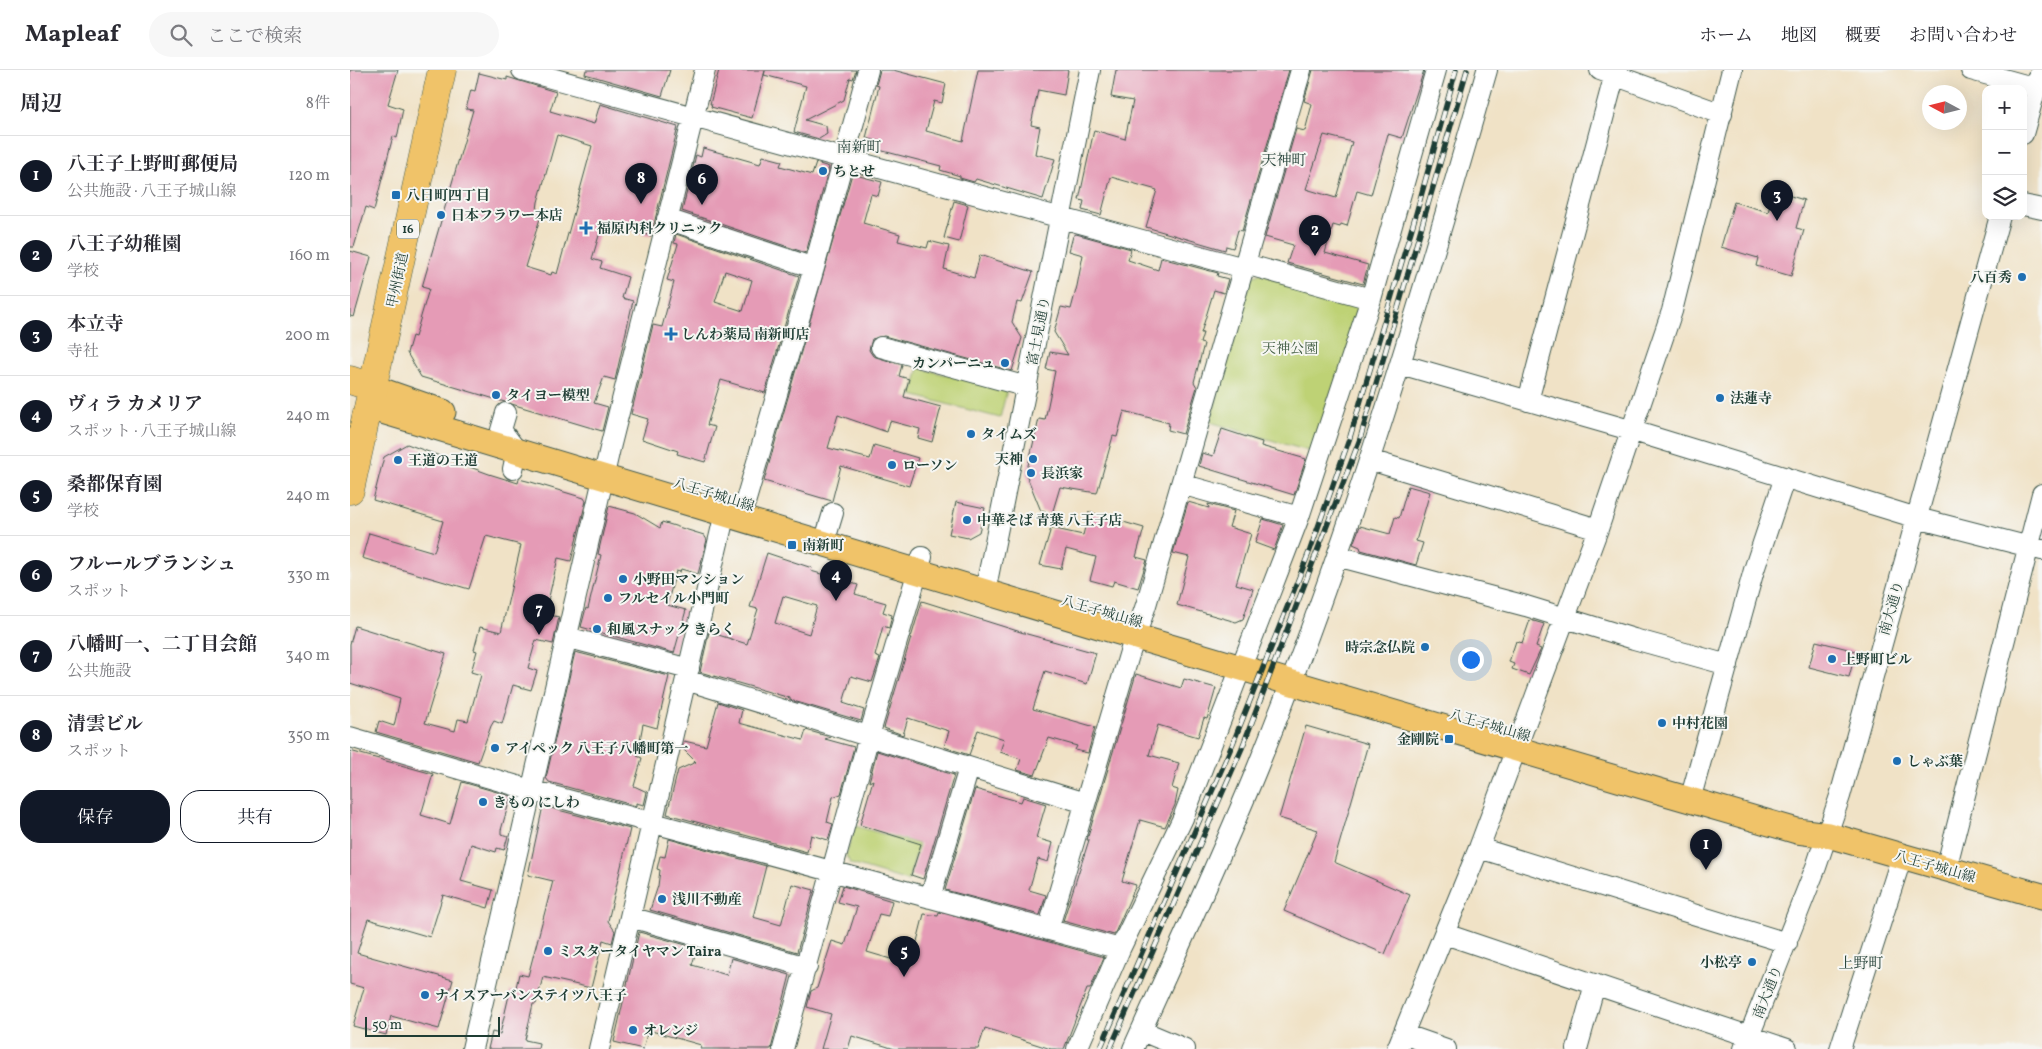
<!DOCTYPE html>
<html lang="ja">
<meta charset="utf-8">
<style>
:root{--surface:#fff;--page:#f7f7f7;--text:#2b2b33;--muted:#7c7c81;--line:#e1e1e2;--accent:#111827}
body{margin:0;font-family:Vollkorn,"Noto Serif JP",serif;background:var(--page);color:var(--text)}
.controls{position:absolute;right:15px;top:15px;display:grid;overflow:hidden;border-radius:10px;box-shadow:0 5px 20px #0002}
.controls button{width:45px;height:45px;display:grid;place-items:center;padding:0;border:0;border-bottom:1px solid var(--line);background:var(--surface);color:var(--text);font:25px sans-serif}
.compass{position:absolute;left:1572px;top:15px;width:45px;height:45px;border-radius:50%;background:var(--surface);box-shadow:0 5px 20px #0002;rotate:277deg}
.scale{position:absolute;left:15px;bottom:12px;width:135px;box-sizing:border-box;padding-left:5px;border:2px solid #1f3d34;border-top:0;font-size:14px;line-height:18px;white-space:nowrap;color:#1f3d34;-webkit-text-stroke:4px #f6f6f2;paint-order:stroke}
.you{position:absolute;left:1120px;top:589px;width:18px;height:18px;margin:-12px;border:4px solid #fff;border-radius:50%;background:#1a73e8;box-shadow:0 0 0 8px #1a73e833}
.badge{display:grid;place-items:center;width:32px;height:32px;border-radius:50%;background:var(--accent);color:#fff;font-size:16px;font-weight:700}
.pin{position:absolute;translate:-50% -41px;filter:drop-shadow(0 1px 2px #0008)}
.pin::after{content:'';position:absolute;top:26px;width:18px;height:15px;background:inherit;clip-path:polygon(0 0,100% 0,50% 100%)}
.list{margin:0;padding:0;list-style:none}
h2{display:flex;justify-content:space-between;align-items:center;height:65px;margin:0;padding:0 20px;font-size:21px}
h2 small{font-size:16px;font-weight:400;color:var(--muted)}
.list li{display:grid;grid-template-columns:32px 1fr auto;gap:15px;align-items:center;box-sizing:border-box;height:80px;padding:0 20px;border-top:1px solid var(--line)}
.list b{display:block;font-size:19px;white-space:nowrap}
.list p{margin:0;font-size:16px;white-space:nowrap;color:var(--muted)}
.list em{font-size:16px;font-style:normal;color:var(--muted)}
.actions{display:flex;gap:10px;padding:15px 20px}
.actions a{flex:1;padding:11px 0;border:1px solid var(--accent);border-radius:20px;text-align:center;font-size:18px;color:var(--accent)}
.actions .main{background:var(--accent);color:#fff}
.icon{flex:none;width:28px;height:28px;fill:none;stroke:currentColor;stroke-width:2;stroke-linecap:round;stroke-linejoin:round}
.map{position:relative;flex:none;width:1692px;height:979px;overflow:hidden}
header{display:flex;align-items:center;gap:30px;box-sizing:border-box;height:70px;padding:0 25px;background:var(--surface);border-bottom:1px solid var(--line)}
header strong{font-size:24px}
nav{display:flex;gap:28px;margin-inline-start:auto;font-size:18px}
.search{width:350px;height:45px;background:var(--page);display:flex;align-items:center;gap:12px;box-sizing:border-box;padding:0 18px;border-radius:28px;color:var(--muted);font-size:19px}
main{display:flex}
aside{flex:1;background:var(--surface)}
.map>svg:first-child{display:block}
.green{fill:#bed275;stroke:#6e8854}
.building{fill:#e59bb6;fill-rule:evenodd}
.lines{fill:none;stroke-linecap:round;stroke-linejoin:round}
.minor-casing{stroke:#3e564a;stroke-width:22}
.major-casing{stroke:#3e564a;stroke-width:27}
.highway-casing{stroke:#3e564a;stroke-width:29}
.minor{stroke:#fff;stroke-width:20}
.major{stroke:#f0c369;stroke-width:25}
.highway{stroke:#f0c369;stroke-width:28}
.rail-casing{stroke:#1f3d34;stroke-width:5.5}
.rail{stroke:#f6f6f2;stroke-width:4;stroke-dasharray:11;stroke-linecap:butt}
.poi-dot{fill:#1f6fb2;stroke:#f6f6f2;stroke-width:2}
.labels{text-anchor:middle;stroke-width:4;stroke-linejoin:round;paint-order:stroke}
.shield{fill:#f6f6f2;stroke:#60746d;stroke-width:1}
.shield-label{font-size:12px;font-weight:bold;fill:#1f3d34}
.poi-label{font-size:14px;font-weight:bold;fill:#1f3d34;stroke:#f6f6f2;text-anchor:start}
.street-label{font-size:14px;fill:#1f3d34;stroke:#f6f6f2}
.park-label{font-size:14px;fill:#3f5b41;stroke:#f6f6f2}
.neighbourhood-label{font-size:15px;fill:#1f3d34;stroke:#f6f6f2}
</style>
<header>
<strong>Mapleaf</strong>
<div class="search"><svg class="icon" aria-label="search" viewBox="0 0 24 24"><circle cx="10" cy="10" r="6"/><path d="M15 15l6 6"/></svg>ここで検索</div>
<nav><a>ホーム</a><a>地図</a><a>概要</a><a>お問い合わせ</a></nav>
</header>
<main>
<aside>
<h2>周辺<small>8件</small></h2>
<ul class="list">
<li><span class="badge">1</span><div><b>八王子上野町郵便局</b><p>公共施設 · 八王子城山線</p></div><em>120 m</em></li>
<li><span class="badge">2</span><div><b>八王子幼稚園</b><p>学校</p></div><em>160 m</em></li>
<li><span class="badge">3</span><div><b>本立寺</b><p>寺社</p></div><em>200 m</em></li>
<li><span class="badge">4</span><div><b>ヴィラ カメリア</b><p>スポット · 八王子城山線</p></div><em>240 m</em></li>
<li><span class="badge">5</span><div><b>桑都保育園</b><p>学校</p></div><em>240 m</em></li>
<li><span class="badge">6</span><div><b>フルールブランシュ</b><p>スポット</p></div><em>330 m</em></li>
<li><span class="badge">7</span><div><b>八幡町一、二丁目会館</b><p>公共施設</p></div><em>340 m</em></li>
<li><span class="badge">8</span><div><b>清雲ビル</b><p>スポット</p></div><em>350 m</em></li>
</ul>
<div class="actions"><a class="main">保存</a><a>共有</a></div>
</aside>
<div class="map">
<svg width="1692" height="979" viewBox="0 0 1692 979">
<rect width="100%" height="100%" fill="#f6f6f2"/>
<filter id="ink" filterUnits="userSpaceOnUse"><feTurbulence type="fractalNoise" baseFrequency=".02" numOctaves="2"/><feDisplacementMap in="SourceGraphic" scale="10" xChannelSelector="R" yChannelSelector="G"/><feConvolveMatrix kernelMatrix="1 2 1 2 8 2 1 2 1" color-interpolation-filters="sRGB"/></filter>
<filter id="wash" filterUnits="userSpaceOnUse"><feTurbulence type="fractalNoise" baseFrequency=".0096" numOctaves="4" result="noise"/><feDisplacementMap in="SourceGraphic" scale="20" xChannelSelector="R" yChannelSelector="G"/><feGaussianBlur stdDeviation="1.12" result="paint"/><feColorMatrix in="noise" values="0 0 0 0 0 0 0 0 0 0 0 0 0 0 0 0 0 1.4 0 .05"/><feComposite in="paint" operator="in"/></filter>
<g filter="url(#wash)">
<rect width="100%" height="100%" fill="#f0e2c6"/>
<path class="green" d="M909,204L1007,233L1011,240L965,383L860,352L902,207Z
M569,298L657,320L650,348L562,325Z
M505,756L569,774L558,811L501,794L496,786Z"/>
<g id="blocks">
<path class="building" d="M0,0H48L38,34L53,39L47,68L43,66L24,140L16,137L4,177H0Z
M236,0H320L312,26L235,4Z
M369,0H506L503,9L500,8L494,30L455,50L476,56L477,64L469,69L444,62L456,16L414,5L415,1L402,48L361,37L362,34H360Z
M530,0H543L596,14L592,33L584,31L576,61L613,71L628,0H718L714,25L688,20L681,55L690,57L685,84L705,89L693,129L626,109L624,112L610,108V106L590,100L591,96L529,80L531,72L516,68L529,16L526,15Z
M766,0H939L892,161L888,160L883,178L876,176L875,180L796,157L807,120L761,107L751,145L732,140L734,131L729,130L744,60L775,69L783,31L761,27Z
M963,0H1074L1052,68L1038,64L1021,125L1007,121L997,156L991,154L990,157L983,155L975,183L1018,195L1013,214L937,193L943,175L915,167L946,59L955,61L962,34L954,31ZM974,65L1002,72L986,128L956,119Z
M129,3L157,10V7L206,22L200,41L244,54L250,34L328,57L301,166L253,152L242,189L252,192L250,198L278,207L272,228L283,231L265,310L254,307L244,333L258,337L252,361L71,307L57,283L62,266L65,267L79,219L72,217L123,40L116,39L121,20L125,21ZM207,65L242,76L207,204L202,202L201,205L175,197L192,142L187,140L188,132Z
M353,78L410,94L413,86L432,91L430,96L462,105L466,93L479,97L456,183L332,141L346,85L351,87Z
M502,104L532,112L528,126L521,124L513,153L550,164L548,171L577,178L579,171L599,176L594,199L624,208L630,185L683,202L672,233L667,232L662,252L672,268L662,301L534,266L522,269L519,280L523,286L552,295L549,306L559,309L554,327L591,337L582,372L568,368L570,359L540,351L537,362L488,345L478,378L520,389L524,375L568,388L559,416L491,396L482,431L414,411Z
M1424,121L1454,130L1446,158L1454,160L1441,206L1406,196L1408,188L1371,177L1384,132L1418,142Z
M604,131L618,135L609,172L594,168Z
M326,164L449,206L415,323L371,310L357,355L365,357L355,392L327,384L328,381L292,369L298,349L281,344L303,255L312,257L324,212L317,210L328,174L324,173ZM375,201L402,210L393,241L365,232Z
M726,164L781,179L778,190L808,200L811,188L868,203L867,206L878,209L874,223L864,220L851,263H853L850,273L854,274L844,312L847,317L833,364L818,360L819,353L774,341L767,367L763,366L747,423L710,417L702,444L691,441L676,404L689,349L695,350L705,301L696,299L700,282L718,285L704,262L711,237L721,239L727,216L733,185L719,181L723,166Z
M0,181L21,187L4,247L0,246Z
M872,359L912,372L911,376L956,389L944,425L849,396L852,383L863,386Z
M57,374L139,404L168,413L169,409L181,412L234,428L236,431L221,491L208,488L195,544L209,547L203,574L186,570L178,598L187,601L181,620L163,615L152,654L144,651L141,656L128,692L26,662L29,651L44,656L50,629L0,613V574L5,556L96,584L75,653L105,661L108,649L118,651L131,605L121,602L127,581L124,580L130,557L151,562L171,475L136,466L119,519L12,488L19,463L84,482L93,451L23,430L34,387Z
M1058,416L1080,422L1066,471L1073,473L1066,495L1011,480L1010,477L1003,474L1010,456L1040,464L1045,447L1049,448Z
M606,432L635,438L629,462L618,468L599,464Z
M838,432L859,438L858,434L884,441L879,457L901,464L886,514L903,519L893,549L886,552L827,535L839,487L823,483Z
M259,436L285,443L310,458L312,452L354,465L357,470L348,504L331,499L330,502L326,501L317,535L336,540L324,583L231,557L236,538L238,539L251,485L248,484Z
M739,442L794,458L786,487L797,490L788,518L764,511L762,516L740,510L746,487L716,479L711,499L690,495L701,458L733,465Z
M913,449L933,455L924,480L905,473Z
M417,483L462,498L461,501L508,515L505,524L536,533L533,542L542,545L539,558L533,556L525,586L530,588L522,612L501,606L493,633L514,640L511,651L440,630V628L350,602L359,562L397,574L408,539L400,537ZM433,526L467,536L459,564L425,553Z
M572,531L677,564L746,583L737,614L695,601L683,639L745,657L738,683L725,680L727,676L699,668L685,705L667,700L671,689L650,682L654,669L628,660L619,685L594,677L599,661L558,648L553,665L534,658Z
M1180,550L1194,554L1186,577L1191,579L1179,605L1162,599L1164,594L1159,592L1166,571L1172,573Z
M1466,571L1506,581L1499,607L1459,597Z
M225,582L319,606L307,658L293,654L287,686L292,688L284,716L297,722L294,735L286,733V736L199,712L196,708Z
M786,604L831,618L834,609L866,618L857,649L854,648L848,667L808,655L799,685L829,693L822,718L828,720L825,735L815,757L790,750L772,811L786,815L764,865L713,851L739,770H737Z
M368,632L392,640L389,653L453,670L456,660L480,667L475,669L504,677L491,724L483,727L477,752L483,754L478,770L461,765L457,782L317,744L328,700L346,692L332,678L334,671L356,676Z
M956,656L1018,674L984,792L1060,825L1035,884L934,841L968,760L929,748Z
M0,681L83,704L71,745L100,754L112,712L161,726L151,760V764L158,766L154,780L147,778L146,782L121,774L111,811L143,820L138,838L93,825L80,867L18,849L7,883L103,910L89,959L41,946L36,965L3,956L14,918L0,914Z
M527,681L604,705L573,809L561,805L571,774L510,755L523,710L519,712Z
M625,719L671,732L673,727L696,734L686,768L703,773L698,792L688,789L679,820L696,825L690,845L595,820Z
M193,736L280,759L258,851L265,861L262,873L253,870L241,918L193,907L186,934H183L175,970L189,973L188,979H138L142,962L150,964L160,921L165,922L169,904L178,906L203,811L178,805Z
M319,769L416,796L403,847L431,855L442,814L464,820L447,882L300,840L308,816L310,800L307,799L310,786L315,787Z
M493,816L542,831L538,846L529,844L517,882L561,895L574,844L588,846L589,842L754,887L740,919H737L714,979H701L635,958L628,979H545L502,966L498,979H471L481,944L457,937L461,921L467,918L482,871L495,875L507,837L488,832Z
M289,862L347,878L342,895L377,905L381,888L440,905L421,979H350L351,975L298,960L293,979L264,972Z"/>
</g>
</g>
<g filter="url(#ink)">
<use href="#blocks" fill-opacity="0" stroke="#3e564a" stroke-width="1"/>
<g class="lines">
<defs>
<path id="minor" d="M172,0L894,198
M1250,0L1372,44
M1621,0L1686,18
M1673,64L1691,0
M1673,135L1692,139
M317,149L464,198
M895,194L1021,229
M531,277L677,317
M1050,294L1280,360L1567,448L1692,480
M1178,331L1266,0
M156,343L151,360L167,381L163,399
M1020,390L1248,459
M831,414L949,447
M474,473L483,443
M987,486L1176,536L1284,569L1378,595
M635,522L740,0
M216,567L339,599
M336,610L735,733
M0,667L181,720L770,879
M1340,730L1404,500L1435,407
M1129,778L1437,873
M1596,799L1692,424
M580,828L619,698
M280,847L457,897
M698,860L779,585L796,535L951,0
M1095,864L1437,979
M792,961L835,979
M1053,964L1096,979
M122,979L261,374L355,0
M249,979L375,443L395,433L464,198L518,0
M433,979L519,666L572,487
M727,979L770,879L833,748L949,447L1021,229L1086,0
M783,979C825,885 869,792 908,696C1000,470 1070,235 1137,0
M1047,979L1129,778L1248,459L1322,241L1382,0
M1227,979L1245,914
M1394,979L1466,797L1490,726L1650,146
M1490,979L1552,786"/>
<path id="major" d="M24,318L93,342
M19,337L759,559L1309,721L1447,761L1478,765L1692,826"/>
<path id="highway" d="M0,310L24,318
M0,420L92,0"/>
</defs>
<use href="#minor" class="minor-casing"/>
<use href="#major" class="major-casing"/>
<use href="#highway" class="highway-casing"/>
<use href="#minor" class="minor"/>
<use href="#major" class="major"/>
<use href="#highway" class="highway"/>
<defs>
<path id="rail" d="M750,979L883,673L960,480L1000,367L1066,144L1106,0
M760,979L892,678L1010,369L1117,0"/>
</defs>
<use href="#rail" class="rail-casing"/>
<use href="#rail" class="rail"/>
</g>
</g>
<g class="poi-dot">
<circle cx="473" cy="101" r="5"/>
<rect x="41" y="120" width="10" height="10" rx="2.5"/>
<circle cx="91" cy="145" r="5"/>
<path d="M233.5 150.5h5v5h5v5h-5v5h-5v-5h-5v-5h5z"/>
<circle cx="1672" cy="207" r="5"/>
<path d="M318.5 256.5h5v5h5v5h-5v5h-5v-5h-5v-5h5z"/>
<circle cx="655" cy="293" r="5"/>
<circle cx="146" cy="325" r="5"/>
<circle cx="1370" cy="328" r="5"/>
<circle cx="621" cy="364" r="5"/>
<circle cx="683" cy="389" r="5"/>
<circle cx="48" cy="390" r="5"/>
<circle cx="542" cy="395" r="5"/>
<circle cx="681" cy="403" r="5"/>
<circle cx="617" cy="450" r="5"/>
<rect x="437" y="470" width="10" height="10" rx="2.5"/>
<circle cx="273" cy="509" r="5"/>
<circle cx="258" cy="528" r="5"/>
<circle cx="247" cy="559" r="5"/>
<circle cx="1075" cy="577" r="5"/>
<circle cx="1482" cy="589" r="5"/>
<circle cx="1312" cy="653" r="5"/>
<rect x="1094" y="664" width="10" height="10" rx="2.5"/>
<circle cx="145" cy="678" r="5"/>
<circle cx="1547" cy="691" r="5"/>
<circle cx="133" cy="732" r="5"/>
<circle cx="312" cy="829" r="5"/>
<circle cx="198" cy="881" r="5"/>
<circle cx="1402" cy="892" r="5"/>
<circle cx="75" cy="925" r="5"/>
<circle cx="283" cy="960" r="5"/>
</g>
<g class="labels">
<rect class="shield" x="47" y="149.5" width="22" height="19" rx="4"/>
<g class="shield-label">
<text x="58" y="163">16</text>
</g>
<g class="poi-label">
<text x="483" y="106">ちとせ</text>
<text x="56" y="130">八日町四丁目</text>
<text x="101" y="150">日本フラワー本店</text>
<text x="247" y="163">福原内科クリニック</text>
<text x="1662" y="212" text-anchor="end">八百秀</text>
<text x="331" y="269">しんわ薬局 南新町店</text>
<text x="645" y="298" text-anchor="end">カンパーニュ</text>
<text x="156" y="330">タイヨー模型</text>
<text x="1380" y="333">法蓮寺</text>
<text x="631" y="369">タイムズ</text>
<text x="673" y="394" text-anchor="end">天神</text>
<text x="58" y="395">王道の王道</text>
<text x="552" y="400">ローソン</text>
<text x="691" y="408">長浜家</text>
<text x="627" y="455">中華そば 青葉 八王子店</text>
<text x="452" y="480">南新町</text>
<text x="283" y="514">小野田マンション</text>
<text x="268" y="533">フルセイル小門町</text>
<text x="257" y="564">和風スナック きらく</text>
<text x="1065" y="582" text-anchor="end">時宗念仏院</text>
<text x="1492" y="594">上野町ビル</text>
<text x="1322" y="658">中村花園</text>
<text x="1089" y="674" text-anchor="end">金剛院</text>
<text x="155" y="683">アイペック 八王子八幡町第一</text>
<text x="1557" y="696">しゃぶ葉</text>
<text x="143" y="737">きもの にしわ</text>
<text x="322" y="834">浅川不動産</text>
<text x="208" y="886">ミスタータイヤマン Taira</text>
<text x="1392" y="897" text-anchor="end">小松亭</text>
<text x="85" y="930">ナイスアーバンステイツ八王子</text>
<text x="293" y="965">オレンジ</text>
</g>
<g class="street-label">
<text transform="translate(47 210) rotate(-78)" y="5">甲州街道</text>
<text transform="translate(688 261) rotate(-79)" y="5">富士見通り</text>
<text transform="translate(364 424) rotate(17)" y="5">八王子城山線</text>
<text transform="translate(1541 538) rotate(-74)" y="5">南大通り</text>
<text transform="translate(752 541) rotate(16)" y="5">八王子城山線</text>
<text transform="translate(1140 655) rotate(16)" y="5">八王子城山線</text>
<text transform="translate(1585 796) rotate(16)" y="5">八王子城山線</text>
<text transform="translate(1417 922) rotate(-68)" y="5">南大通り</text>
</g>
<g class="park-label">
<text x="940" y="283">天神公園</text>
</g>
<g class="neighbourhood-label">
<text x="509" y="82">南新町</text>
<text x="934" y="95">天神町</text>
<text x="1511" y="898">上野町</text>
</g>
</g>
</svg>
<div class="controls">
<button>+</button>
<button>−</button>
<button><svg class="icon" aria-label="layers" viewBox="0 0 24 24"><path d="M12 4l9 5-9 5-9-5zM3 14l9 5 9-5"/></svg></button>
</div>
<svg class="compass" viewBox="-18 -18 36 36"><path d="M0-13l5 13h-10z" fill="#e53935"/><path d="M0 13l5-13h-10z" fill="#7c7c81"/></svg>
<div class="scale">50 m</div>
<div class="you"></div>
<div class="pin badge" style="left:1356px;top:800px">1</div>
<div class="pin badge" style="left:965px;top:186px">2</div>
<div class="pin badge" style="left:1427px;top:151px">3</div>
<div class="pin badge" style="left:486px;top:531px">4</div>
<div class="pin badge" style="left:554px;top:907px">5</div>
<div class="pin badge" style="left:352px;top:135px">6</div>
<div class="pin badge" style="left:189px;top:565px">7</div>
<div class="pin badge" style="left:291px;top:134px">8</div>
</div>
</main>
